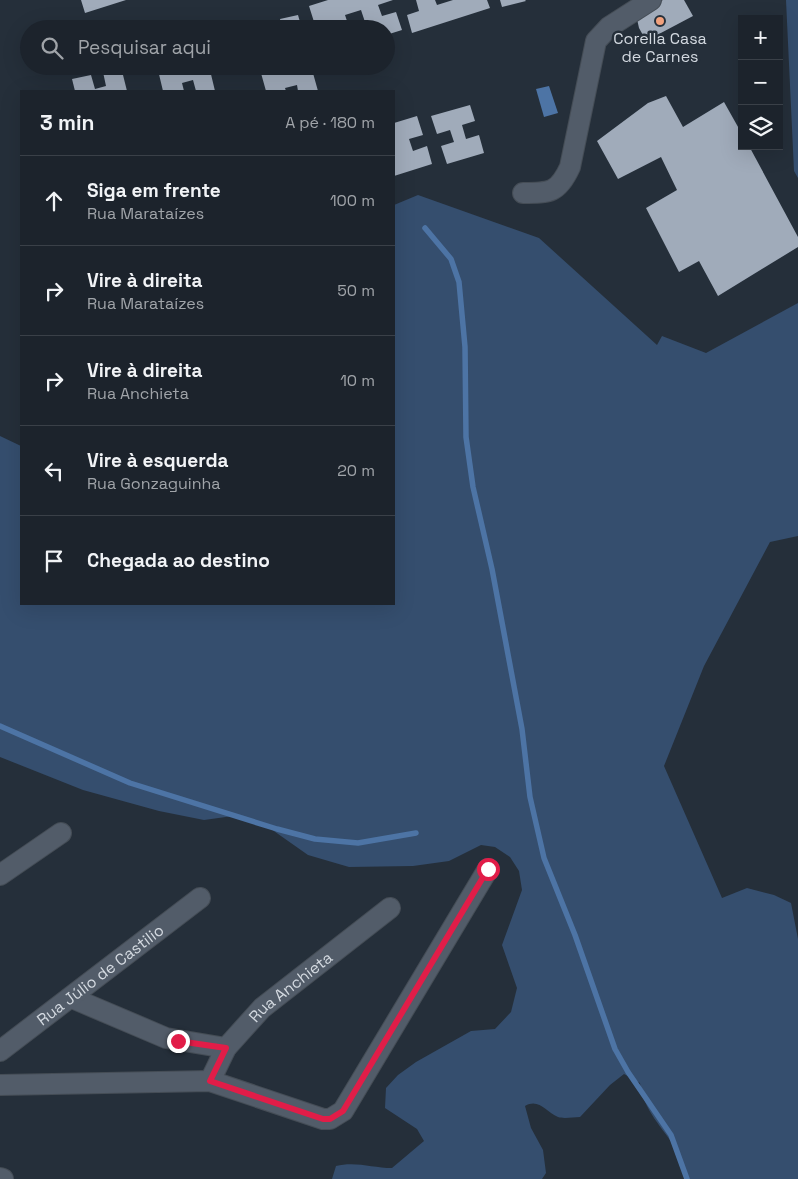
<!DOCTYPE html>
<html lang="pt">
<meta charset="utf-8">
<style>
:root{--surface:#1c232c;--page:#252b34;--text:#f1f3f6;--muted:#a0a4a9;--line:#3a4048}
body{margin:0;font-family:"Space Grotesk",sans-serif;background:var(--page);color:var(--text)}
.controls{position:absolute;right:15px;top:15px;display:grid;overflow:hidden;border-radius:0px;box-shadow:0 5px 20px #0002}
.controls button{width:45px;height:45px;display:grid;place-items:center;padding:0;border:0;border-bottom:1px solid var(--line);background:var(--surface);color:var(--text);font:25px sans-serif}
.stop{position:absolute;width:15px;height:15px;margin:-11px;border:4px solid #e11d48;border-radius:50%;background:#fff}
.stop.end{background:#e11d48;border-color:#fff;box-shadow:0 1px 5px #0008}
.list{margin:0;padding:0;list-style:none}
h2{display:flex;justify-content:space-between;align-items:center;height:65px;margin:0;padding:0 20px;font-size:21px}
h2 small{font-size:16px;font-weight:400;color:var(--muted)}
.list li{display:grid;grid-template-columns:32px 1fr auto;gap:15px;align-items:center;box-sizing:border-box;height:90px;padding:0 20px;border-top:1px solid var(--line)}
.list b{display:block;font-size:19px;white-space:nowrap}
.list p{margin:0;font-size:16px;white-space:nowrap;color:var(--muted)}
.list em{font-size:16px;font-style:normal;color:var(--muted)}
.icon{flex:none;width:28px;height:28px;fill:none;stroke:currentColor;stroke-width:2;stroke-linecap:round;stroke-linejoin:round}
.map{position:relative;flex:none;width:798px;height:1179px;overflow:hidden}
.search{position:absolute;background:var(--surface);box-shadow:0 5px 20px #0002;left:20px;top:20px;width:375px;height:55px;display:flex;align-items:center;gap:12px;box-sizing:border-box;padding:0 18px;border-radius:28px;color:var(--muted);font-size:19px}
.panel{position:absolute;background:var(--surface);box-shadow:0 5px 20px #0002;left:20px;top:90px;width:375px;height:515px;border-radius:0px}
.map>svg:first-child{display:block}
.green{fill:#354e6e}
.water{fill:#4d74a5}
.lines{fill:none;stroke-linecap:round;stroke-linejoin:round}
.stream{stroke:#4d74a5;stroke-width:5.5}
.building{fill:#a0abba;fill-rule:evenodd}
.minor-casing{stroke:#454d56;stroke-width:22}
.minor{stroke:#525c69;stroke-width:20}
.route{stroke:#e11d48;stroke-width:6}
.poi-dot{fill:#f1a17d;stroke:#252f3a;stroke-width:2}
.labels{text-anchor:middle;stroke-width:5;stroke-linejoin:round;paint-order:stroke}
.poi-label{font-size:16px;fill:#d3d9e0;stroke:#252f3a}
.street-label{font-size:16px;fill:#d3d9e0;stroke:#252f3a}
</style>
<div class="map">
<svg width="798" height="1179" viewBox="0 0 798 1179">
<rect width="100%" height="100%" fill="#252f3a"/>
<path class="green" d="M786,0H798V178L794,171Z
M418,195L539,238L657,345L662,336L706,353L798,303V536L770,542L704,666L664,766L722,898L747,888L774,895L791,903L798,939V1179H688C684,1170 682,1159 677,1150C663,1128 643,1110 640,1083L624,1074L610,1085L580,1117C573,1117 564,1119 558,1117C546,1112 539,1098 525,1106L531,1128L543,1150L546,1173L542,1179H332L336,1166C355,1161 373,1168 392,1168L424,1141L417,1129L385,1108L386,1088L398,1075L416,1062L471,1031L495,1029L511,1012L517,988L502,945L522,890L519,871L510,857L495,847L481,845L449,861L413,866L349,867L308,855L261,822L233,816L204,820L159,811L83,790L0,757V436L21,446V604H394V205Z"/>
<path class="water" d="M549,86L558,113L544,117L536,89Z"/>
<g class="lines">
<path class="stream" d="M425,228L451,259L459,282L465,347L466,437L473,487L492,569L522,729L530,797L544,858L575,935L615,1049L628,1072L671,1135L687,1179
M0,726L130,783L277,829L315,839L358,843L416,833"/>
</g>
<path class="building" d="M81,0H126L85,13Z
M328,0H393L378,5L382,16L396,12L402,30L386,35V29H330L328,21L315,25L309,6ZM361,10L365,22L349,27L345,15Z
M416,0H435L437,5L453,0H487L490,8L412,33L407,15L419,11Z
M500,0H525L526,1L502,7Z
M663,0H684L693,16L659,34L662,38L649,46L639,28L637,19L640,12Z
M298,15L302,29H282L280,19Z
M268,22L270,29H246V28Z
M157,66H209L215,91H196L193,80L182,83L184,91H163Z
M259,66H280L281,70L292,66H311L318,91H298L297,85L285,88L286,91H266Z
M121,67L127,91H75L72,79L91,75L95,89L106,86L103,72Z
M666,96L683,127L724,102L742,134V146H749L798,237V247L718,296L699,261L679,272L646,208L677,190L661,157L618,179L597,141L648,103Z
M470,105L475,121L462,125L466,139L479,135L484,153L447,164L441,146L454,142L450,130L437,134L431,116Z
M417,116L423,135L409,139L413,151L427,146L432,164L394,176V123Z"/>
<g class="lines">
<defs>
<g id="minor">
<path d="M523,193C550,193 558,193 570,167L596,41L609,27L651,0"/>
<path d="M0,875L61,833"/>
<path d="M72,998L166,1038L226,1048"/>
<path id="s1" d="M0,1051L200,898"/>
<path id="s2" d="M210,1081L226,1048L262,1008L390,908"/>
<path d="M0,1085L210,1081L323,1119H330L343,1111L488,869"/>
<path d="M0,1178L3,1179"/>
</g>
</defs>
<use href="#minor" class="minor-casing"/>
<use href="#minor" class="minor"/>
</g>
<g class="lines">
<path class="route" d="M178,1041L226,1048L210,1081L323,1119H330L343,1111L488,869"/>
</g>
<circle class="poi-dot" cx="660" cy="21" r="5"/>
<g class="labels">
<g class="poi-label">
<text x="660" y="44">Corella Casa<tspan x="660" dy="18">de Carnes</tspan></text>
</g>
<g class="street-label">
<text dy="6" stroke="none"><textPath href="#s1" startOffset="126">Rua Júlio de Castilio</textPath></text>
<text dy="6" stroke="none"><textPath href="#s2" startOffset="126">Rua Anchieta</textPath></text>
</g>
</g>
</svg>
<div class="controls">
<button>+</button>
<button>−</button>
<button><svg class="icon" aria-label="layers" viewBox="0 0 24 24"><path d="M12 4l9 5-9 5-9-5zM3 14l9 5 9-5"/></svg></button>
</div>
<div class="stop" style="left:488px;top:869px"></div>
<div class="stop end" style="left:178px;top:1041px"></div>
<div class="search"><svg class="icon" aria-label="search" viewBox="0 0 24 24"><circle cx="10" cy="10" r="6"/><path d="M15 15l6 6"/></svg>Pesquisar aqui</div>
<section class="panel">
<h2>3 min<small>A pé · 180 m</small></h2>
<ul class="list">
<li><svg class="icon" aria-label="ahead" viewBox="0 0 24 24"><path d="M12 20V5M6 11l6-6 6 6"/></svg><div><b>Siga em frente</b><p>Rua Marataízes</p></div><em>100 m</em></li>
<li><svg class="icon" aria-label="right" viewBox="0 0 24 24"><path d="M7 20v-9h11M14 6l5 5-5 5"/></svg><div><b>Vire à direita</b><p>Rua Marataízes</p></div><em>50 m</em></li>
<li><svg class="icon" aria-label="right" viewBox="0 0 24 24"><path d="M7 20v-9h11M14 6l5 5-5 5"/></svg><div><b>Vire à direita</b><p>Rua Anchieta</p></div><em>10 m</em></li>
<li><svg class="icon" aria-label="left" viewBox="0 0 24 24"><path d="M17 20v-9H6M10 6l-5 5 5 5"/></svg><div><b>Vire à esquerda</b><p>Rua Gonzaguinha</p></div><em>20 m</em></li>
<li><svg class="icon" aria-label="arrive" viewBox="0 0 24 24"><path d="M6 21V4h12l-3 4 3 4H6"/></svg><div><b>Chegada ao destino</b></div></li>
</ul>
</section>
</div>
